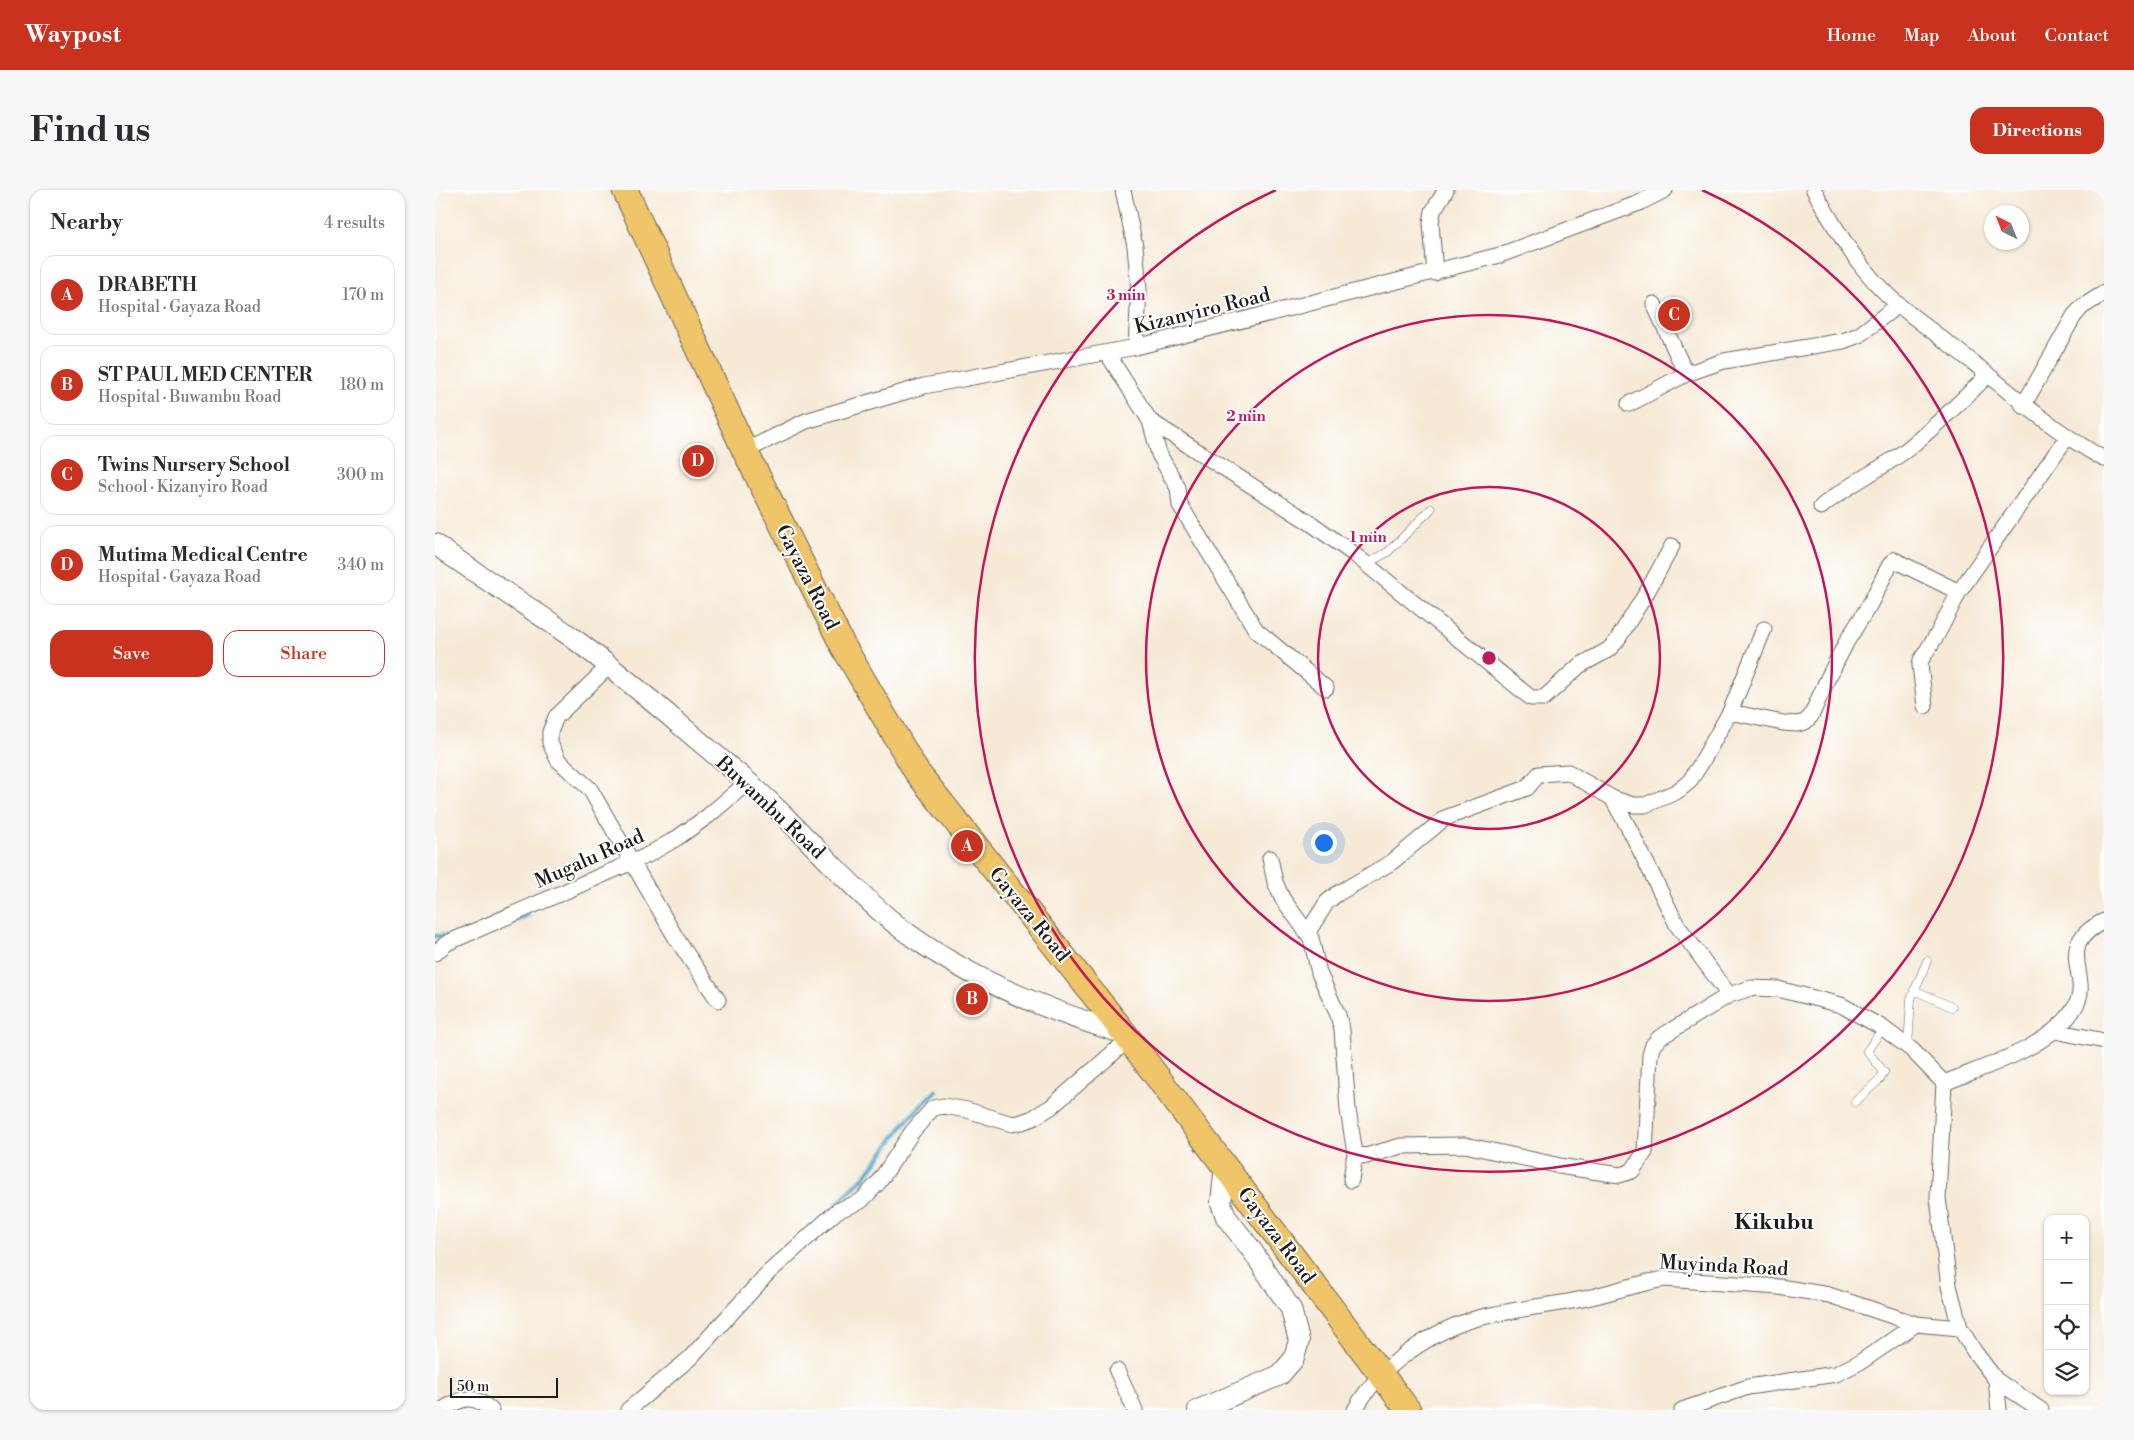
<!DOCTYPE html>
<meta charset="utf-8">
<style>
:root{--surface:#fff;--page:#f7f7f7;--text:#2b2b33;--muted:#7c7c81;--line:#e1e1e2;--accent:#c8321e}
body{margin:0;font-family:"Libre Bodoni",serif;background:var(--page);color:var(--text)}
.controls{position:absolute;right:15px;bottom:15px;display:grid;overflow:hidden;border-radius:10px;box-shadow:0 1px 4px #0004}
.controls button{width:45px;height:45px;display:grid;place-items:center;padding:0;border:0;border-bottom:1px solid var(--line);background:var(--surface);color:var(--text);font:25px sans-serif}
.compass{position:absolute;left:1549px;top:15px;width:45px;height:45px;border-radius:50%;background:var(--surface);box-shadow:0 1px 4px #0004;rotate:317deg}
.scale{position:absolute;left:15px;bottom:12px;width:108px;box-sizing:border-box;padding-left:5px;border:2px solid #1c1c1c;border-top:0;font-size:14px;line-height:18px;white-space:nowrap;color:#1c1c1c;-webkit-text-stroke:4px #fff;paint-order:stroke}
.you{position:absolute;left:888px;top:652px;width:18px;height:18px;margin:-12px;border:4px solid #fff;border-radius:50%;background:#1a73e8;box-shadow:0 0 0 8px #1a73e833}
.badge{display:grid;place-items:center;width:32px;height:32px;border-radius:50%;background:var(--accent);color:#fff;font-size:16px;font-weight:700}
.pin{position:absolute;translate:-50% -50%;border:2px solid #fff;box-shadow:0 1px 5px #0006}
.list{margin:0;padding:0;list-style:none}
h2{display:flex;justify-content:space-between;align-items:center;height:65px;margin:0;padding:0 20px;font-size:21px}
h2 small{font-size:16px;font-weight:400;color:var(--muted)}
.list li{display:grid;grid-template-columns:32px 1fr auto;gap:15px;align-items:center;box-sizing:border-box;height:80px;margin:0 10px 10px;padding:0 10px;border:1px solid var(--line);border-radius:15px}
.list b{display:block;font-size:19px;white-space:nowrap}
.list p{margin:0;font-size:16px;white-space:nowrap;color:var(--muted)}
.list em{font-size:16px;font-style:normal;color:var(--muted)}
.actions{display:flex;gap:10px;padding:15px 20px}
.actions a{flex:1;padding:11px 0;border:1px solid var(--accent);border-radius:15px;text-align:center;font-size:18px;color:var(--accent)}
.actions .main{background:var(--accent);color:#fff}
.icon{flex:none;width:28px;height:28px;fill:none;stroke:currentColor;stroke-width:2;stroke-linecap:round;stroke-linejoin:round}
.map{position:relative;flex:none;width:1669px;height:1220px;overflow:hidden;border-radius:15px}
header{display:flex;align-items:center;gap:30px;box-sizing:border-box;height:70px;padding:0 25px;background:var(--accent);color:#fff}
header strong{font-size:24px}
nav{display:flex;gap:28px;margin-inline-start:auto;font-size:18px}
.intro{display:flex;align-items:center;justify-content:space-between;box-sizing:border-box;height:120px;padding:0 30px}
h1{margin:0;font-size:35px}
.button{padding:12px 22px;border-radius:15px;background:var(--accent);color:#fff;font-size:18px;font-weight:700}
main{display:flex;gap:30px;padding:0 30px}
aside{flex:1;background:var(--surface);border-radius:15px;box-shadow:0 1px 4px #0004}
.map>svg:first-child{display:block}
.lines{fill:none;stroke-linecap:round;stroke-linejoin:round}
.stream{stroke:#54aad0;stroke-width:4.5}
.service-casing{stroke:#68645d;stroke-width:9}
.minor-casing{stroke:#68645d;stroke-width:17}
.tertiary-casing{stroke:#68645d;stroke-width:22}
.primary-casing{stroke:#68645d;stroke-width:27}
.service{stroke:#fff;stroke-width:8}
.minor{stroke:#fff;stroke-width:15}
.tertiary{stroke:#fff;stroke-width:20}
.primary{stroke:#f0c469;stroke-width:25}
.ring{fill:none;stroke:#c2185b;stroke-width:2.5}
.labels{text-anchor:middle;stroke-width:4;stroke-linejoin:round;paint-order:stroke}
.street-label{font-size:20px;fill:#1c1c1c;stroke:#fff}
.quarter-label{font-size:22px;font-weight:bold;fill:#1c1c1c;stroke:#fff}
.centre{fill:#c2185b;stroke:#fff;stroke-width:2.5}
.ring-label{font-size:15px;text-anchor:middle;font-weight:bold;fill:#c2185b;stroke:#fff;stroke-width:4;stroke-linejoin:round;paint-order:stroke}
</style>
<header>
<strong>Waypost</strong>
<nav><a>Home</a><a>Map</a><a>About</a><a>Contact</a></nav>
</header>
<div class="intro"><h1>Find us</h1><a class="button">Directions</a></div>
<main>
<aside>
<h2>Nearby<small>4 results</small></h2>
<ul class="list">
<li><span class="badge">A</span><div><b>DRABETH</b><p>Hospital · Gayaza Road</p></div><em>170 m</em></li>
<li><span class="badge">B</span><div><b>ST PAUL MED CENTER</b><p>Hospital · Buwambu Road</p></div><em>180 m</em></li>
<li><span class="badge">C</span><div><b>Twins Nursery School</b><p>School · Kizanyiro Road</p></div><em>300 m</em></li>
<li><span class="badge">D</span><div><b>Mutima Medical Centre</b><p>Hospital · Gayaza Road</p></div><em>340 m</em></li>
</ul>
<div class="actions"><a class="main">Save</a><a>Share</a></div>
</aside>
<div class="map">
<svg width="1669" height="1220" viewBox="0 0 1669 1220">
<rect width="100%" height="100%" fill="#fff"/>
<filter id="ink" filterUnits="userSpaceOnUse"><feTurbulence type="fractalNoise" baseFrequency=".02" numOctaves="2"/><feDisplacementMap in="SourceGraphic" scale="10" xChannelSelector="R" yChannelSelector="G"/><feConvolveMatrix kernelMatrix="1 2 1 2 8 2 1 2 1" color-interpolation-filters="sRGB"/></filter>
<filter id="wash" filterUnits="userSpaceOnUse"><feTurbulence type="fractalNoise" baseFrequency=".0096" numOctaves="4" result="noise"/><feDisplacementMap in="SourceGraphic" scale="20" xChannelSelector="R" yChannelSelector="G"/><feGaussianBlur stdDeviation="1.12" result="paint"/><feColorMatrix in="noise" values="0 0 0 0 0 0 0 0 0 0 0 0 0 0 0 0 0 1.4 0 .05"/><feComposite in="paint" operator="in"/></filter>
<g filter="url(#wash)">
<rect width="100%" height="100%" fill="#f6ead7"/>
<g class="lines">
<path class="stream" d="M0,746H13
M11,762L93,725
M400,1016L430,986L474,928L501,901"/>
</g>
</g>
<g filter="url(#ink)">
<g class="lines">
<defs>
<path id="service" d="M931,374L953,362L996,319
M1479,800L1517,817
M1473,857L1476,809L1492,771
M1420,912L1445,889L1449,882L1432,861L1448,838"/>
<path id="minor" d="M688,0L700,56L704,100L701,157
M1379,0C1402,42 1427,85 1465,116C1489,136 1515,154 1540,174C1582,209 1621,242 1669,269
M1000,83L996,33L998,21L1011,0
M1219,114L1251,184
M672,163L715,231L877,334L920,365L1096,508H1109L1144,476L1173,460L1181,452L1212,402L1237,356
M1194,214L1251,184L1289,171L1408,151L1424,145L1463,115
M1588,216L1639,126L1647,117L1669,103
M715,231L724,264L743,298L745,315L821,440L891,498
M310,261L371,231L489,196L701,157L1065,65L1204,13L1230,0
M1386,317C1412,295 1443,281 1470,261C1499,238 1526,211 1553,185
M173,477L121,527L115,542V553L123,570L155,599L241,748L283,810
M1490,516L1485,475L1486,470L1503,443L1524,402L1632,247
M1295,522L1348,533L1362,534L1370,532L1376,526L1393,488L1412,451L1435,414L1454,376L1459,370L1524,402
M1177,608L1196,642L1242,735L1294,805
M835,668L840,692L847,708L876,748L884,783L903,825L907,840L913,920L920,963L916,990
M873,742L892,712L902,704L957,672L1010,628L1092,598L1104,584L1133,582L1177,608L1198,615H1210L1241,602L1254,592L1265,575L1295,522L1329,439
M0,763L12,753L211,666L242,648L273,626L313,592
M1620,841L1669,851
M1509,893C1550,876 1616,858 1640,817C1659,786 1616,757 1669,731
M920,963L931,966L966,956L1030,955L1130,977L1185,985L1197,981L1210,962L1215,865L1218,855L1224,848L1294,805L1316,798L1343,799L1406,815L1448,838L1477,860L1509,893L1503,1008L1514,1096L1525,1138L1539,1161L1561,1190L1564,1220
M682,1181L700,1220
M1561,1190L1606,1220
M7,1220C27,1208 37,1203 56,1220
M193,1220L255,1168L333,1083L371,1049L402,1021L426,1011L444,992L477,942L498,918L509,916L532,920L577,934L587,932L598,928L616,917L694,849
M920,1220C942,1178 997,1140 1043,1128C1078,1119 1113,1116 1148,1109C1176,1103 1202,1093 1230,1089L1344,1097L1394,1105L1481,1134L1525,1138
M1247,1220L1313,1197L1401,1184L1427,1171L1481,1134"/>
<path id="tertiary" d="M0,354C44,387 91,414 135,446C193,488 246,537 301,582C355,626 399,682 453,728C520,784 607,819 690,844
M763,1220L845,1185L858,1170L864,1151L856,1119L816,1059L791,1027L786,1013L790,975"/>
<path id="primary" d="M190,0L310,261L407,454L481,581L690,844L973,1220"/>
</defs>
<use href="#service" class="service-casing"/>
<use href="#minor" class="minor-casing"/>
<use href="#tertiary" class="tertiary-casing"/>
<use href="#primary" class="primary-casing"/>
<use href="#service" class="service"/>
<use href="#minor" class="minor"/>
<use href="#tertiary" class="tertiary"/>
<use href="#primary" class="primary"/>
</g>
</g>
<g class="ring">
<circle cx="1054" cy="468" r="171"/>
<circle cx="1054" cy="468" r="343"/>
<path d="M1267 0A514 514 0 1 1 841 0"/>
</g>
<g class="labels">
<g class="street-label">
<text transform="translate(767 120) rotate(-14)" y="7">Kizanyiro Road</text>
<text transform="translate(373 387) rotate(63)" y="7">Gayaza Road</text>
<text transform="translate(336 617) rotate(43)" y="7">Buwambu Road</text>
<text transform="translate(154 668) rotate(-24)" y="7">Mugalu Road</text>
<text transform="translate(595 724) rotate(51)" y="7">Gayaza Road</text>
<text transform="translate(842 1045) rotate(53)" y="7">Gayaza Road</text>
<text transform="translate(1289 1075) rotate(3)" y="7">Muyinda Road</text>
</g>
<g class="quarter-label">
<text x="1339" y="1039">Kikubu</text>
</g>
</g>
<circle cx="1054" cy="468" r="8" class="centre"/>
<g class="ring-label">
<text x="691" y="110">3 min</text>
<text x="811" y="231">2 min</text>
<text x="933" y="352">1 min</text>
</g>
</svg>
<div class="controls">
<button>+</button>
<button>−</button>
<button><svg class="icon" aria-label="locate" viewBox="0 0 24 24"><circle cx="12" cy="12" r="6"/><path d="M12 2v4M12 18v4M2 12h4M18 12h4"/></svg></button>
<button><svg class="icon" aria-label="layers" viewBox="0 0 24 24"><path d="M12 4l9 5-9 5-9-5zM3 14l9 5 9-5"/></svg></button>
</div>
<svg class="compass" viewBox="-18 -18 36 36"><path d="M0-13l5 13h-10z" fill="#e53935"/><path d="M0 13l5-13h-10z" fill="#7c7c81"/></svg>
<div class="scale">50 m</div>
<div class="you"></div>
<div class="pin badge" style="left:532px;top:656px">A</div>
<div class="pin badge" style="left:537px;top:809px">B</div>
<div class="pin badge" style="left:1239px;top:125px">C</div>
<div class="pin badge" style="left:263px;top:271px">D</div>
</div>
</main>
